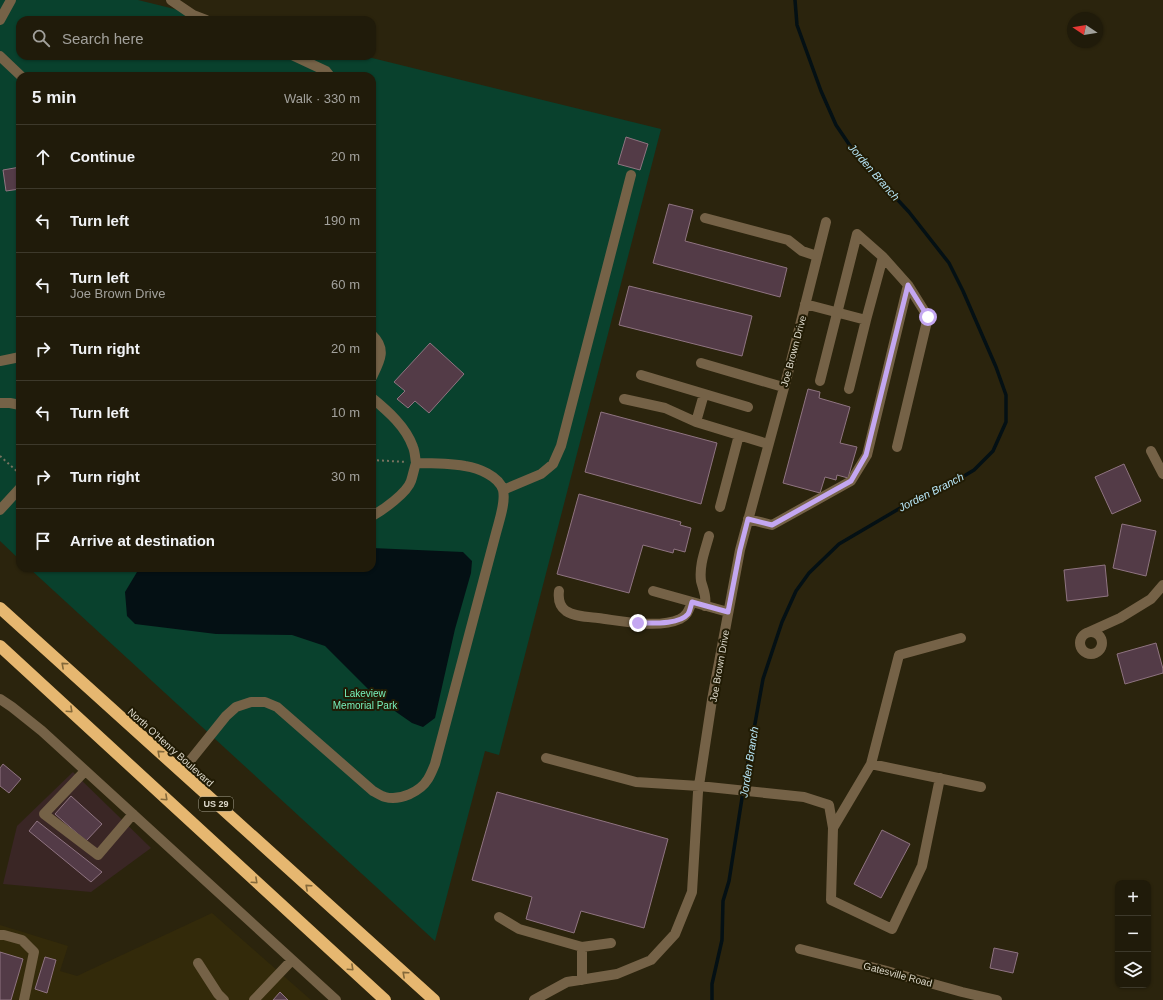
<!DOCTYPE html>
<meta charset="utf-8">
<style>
:root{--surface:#201b0a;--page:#282413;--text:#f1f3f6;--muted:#a2a19c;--line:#3d392b}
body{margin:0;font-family:Helvetica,sans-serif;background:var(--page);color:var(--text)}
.controls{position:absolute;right:12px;bottom:12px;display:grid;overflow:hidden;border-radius:8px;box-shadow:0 1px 3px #0004}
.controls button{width:36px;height:36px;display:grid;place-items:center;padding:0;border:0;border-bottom:1px solid var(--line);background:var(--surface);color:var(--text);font:20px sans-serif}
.compass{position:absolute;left:1067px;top:12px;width:36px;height:36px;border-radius:50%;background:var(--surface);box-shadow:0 1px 3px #0004;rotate:282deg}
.stop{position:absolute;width:12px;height:12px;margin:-9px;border:3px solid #c4a7f1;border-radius:50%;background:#fff}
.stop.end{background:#c4a7f1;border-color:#fff;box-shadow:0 1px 4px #0008}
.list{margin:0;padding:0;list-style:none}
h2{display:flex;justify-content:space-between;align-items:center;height:52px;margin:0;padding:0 16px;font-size:17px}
h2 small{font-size:13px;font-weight:400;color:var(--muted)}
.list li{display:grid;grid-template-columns:26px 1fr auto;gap:12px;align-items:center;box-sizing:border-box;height:64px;padding:0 16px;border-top:1px solid var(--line)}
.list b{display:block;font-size:15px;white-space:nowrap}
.list p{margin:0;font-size:13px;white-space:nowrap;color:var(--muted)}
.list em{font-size:13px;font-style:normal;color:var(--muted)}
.icon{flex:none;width:22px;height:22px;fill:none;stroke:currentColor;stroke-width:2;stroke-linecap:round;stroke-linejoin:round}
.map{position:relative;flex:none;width:1163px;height:1000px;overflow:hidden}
.search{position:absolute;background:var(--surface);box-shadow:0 1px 3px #0004;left:16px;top:16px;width:360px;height:44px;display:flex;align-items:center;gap:10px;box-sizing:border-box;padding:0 14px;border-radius:12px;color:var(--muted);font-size:15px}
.panel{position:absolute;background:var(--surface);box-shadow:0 1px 3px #0004;left:16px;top:72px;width:360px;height:500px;border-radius:12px}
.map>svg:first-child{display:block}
.commercial{fill:#3a2625}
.built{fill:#332a0a}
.green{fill:#09412d}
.water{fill:#041014}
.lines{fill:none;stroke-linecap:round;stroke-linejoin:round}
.stream{stroke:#041014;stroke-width:3.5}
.building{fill:#533b47;stroke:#8f7481}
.path{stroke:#797360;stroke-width:2;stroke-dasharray:2 3;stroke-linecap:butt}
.minor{stroke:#756247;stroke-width:10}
.highway{stroke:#e6b770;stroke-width:12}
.oneway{stroke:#84693a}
.route{stroke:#c4a7f1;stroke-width:5}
.labels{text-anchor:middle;stroke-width:4;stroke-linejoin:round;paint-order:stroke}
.shield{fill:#211b04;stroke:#a5a08f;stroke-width:1}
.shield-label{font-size:9px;font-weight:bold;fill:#ddd9cb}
.street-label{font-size:10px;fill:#ddd9cb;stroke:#211b04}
.park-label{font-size:10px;fill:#77f2bd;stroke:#211b04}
.water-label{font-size:11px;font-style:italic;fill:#b8e7f8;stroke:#211b04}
</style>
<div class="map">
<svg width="1163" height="1000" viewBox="0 0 1163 1000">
<rect width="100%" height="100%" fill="#2b240d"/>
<path class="commercial" d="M73,772L151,848L91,892L3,884L17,826Z"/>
<path class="built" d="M212,913L311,1000H0V925L68,946L60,971L77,976Z"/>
<path class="green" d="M0,0H138L219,20H20V56H364L661,129L499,755L485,751L435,941L29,568H372V76H20V560L0,541Z"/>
<path class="water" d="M372,548L463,552L472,561L471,573L455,629L435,718L423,727L412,723L379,700L325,646L292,635L216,634L135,624L127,616L125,592L137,572L153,568L255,569L262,568H372Z"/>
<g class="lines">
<path class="stream" d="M712,1000V984L722,940L723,901L729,881L745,779L763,679L782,622L796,591L809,573L839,544L919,497L949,485L974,470L993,451L1006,422V395L996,367L963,291L949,263L909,212L857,156L836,125L821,91L797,25L795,0"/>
</g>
<path class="building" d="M626,137L648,144L640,170L618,164Z
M20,167V189L6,191L3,170Z
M669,204L693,210L685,241L787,268L780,297L653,263Z
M629,286L752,316L742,356L619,325Z
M430,343L464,374L429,413L415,401L408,408L397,399L405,391L394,382Z
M808,389L820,392L819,398L850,407L840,443L857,447L848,478L837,475L836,480L825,477L820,493L783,483Z
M601,412L717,443L701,504L585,472Z
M1124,464L1141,501L1112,514L1095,477Z
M579,494L681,522L680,525L691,528L685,552L674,549L673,553L643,545L629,593L557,574Z
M1122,524L1156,531L1146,576L1113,568Z
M1105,565L1108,596L1067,601L1064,570Z
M1156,643L1163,669V673L1125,684L1117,654Z
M3,764L21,779L9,793L0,786V768Z
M497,792L668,839L644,928L581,911L574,933L526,919L532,897L472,880Z
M71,796L102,824L86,841L55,814Z
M37,821L102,872L91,882L29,831Z
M882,830L910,844L881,898L854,884Z
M994,948L1018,953L1013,973L990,968Z
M0,952L23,959L11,1000H0Z
M45,957L56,960L47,993L35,989Z
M280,992L288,1000H273Z"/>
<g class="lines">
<path class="path" d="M0,456L20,474
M372,460L407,462"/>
<path class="minor" d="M171,0L193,15L206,20
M0,20L11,0
M0,56L21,76
M294,56L326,71L330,76
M705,218L788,240L802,251L817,256
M883,257L908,285
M805,304L866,320L883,257L857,234L820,381
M372,335C387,349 380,361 372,377
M0,361L20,357
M701,363L783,387
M641,375L748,407
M849,389L866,320
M624,399L665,408L696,422L768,444
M0,403H10L20,405
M696,422L704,394
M1151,451L1163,474
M503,490L541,474L553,464L561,446L631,175
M720,507L739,435
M0,510L20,488
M372,516C383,510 407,493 411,481C413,475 414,469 416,463
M748,519L772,525L851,481L867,455L908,285L928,317L897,447
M559,591C558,599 559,606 566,611C575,617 588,617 598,618C622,621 658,629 680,619C688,615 689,609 692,602
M653,591L728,612
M705,606C707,596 703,589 701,581C699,565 705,551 709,536
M1080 643a11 11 0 1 1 22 0a11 11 0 1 1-22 0Z
M1089,632L1120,618L1151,599L1163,585
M0,699L12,707L42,731L336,1000
M546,758L636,782L699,786L804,797L829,805L833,828L831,900L892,929L922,866L940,778
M871,764L899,655L961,638
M85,771L44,814L98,855L133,814
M181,772L226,716L236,707L251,702H265L277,707L373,791C377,793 381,796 385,797C400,801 420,792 428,779C431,774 433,769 435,764L496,533C499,521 506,502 503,490C499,476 478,468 465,466C449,463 432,463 416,463C415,457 415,452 413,447C406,427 388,411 372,398
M833,828L871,764L981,787
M499,917L519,929L582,947V980
M0,935H4L22,940L34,952L24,1000
M582,947L611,943
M800,949L883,970L962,992L997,1000
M198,963L218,994L224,1000
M254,1000L292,960
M534,1000L567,982L617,974L651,960L675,934L692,892L698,792L712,700L740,550L788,373L826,222"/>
<path class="highway" d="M0,608L434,1000
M0,646L385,1000"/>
</g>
<defs><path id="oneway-chevron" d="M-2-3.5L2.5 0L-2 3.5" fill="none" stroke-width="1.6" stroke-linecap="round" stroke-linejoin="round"/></defs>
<g class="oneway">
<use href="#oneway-chevron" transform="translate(64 665) rotate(-138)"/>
<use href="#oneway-chevron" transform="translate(70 710) rotate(43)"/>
<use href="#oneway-chevron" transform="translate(160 753) rotate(-138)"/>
<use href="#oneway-chevron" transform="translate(165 798) rotate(43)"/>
<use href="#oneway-chevron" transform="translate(255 881) rotate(43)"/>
<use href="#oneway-chevron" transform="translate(308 887) rotate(-138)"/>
<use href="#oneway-chevron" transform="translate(351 968) rotate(43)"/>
<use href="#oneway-chevron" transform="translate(405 974) rotate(-138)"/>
</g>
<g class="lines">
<path class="route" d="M638,623C651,623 679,625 688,614C690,611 691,605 692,602L728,612L740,550L748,519L772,525L851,481L866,455L908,285L928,317"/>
</g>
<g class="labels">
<rect class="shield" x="199" y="797" width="34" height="14" rx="3"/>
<g class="shield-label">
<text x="216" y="807">US 29</text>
</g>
<g class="street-label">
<text transform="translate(793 351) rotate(-75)" y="4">Joe Brown Drive</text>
<text transform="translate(719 666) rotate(-80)" y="4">Joe Brown Drive</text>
<text transform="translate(171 747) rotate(42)" y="4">North O'Henry Boulevard</text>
<text transform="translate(898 974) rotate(15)" y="4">Gatesville Road</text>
</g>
<g class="park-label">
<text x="365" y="697">Lakeview<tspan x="365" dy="12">Memorial Park</tspan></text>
</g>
<g class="water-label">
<text transform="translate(874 172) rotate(49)" y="4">Jorden Branch</text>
<text transform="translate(931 492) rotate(-27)" y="4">Jorden Branch</text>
<text transform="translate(749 762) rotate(-81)" y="4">Jorden Branch</text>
</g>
</g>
</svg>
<div class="controls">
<button>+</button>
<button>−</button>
<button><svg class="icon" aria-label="layers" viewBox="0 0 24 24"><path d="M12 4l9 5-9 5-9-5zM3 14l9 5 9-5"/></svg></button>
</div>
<svg class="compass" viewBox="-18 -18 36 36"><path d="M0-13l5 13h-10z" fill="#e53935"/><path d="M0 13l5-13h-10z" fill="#a2a19c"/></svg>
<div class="stop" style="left:928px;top:317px"></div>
<div class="stop end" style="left:638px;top:623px"></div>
<div class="search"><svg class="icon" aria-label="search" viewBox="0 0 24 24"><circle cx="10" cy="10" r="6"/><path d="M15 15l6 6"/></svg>Search here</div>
<section class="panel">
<h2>5 min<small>Walk · 330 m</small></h2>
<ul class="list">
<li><svg class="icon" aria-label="ahead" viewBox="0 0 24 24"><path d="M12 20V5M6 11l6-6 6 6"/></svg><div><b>Continue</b></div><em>20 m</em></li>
<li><svg class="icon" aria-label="left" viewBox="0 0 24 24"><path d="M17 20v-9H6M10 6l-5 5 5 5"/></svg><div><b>Turn left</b></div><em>190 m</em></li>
<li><svg class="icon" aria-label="left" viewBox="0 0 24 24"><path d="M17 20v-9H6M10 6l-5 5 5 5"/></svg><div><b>Turn left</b><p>Joe Brown Drive</p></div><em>60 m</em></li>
<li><svg class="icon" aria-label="right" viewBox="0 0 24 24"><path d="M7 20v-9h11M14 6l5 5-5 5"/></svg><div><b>Turn right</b></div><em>20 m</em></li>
<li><svg class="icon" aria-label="left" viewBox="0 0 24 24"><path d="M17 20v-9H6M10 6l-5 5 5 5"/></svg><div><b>Turn left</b></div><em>10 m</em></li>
<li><svg class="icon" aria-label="right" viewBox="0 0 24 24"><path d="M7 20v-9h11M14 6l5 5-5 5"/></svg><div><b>Turn right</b></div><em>30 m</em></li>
<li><svg class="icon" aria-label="arrive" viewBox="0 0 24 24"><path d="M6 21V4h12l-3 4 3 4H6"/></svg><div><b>Arrive at destination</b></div></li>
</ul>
</section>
</div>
